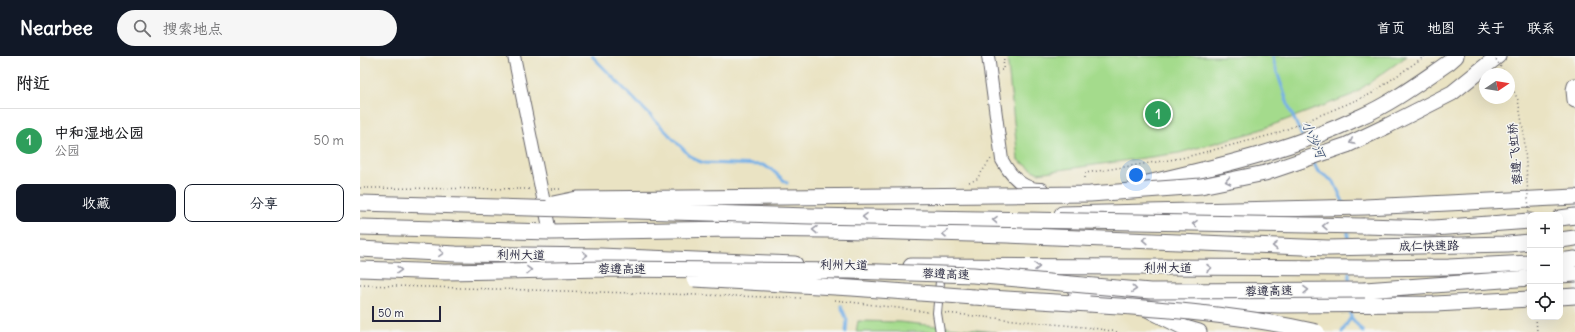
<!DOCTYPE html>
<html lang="zh">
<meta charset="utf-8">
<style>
:root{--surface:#fff;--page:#f6f6f6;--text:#202124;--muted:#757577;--line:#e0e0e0;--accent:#111827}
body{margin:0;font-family:Delius,"LXGW WenKai TC",sans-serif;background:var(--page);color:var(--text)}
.controls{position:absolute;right:12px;bottom:12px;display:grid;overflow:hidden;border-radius:8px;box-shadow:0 4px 16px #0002}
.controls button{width:36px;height:36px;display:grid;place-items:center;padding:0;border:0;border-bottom:1px solid var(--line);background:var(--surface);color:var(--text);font:20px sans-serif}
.compass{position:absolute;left:1119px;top:12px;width:36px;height:36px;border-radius:50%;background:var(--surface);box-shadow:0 4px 16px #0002;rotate:78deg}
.scale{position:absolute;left:12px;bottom:10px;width:69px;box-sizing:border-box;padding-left:4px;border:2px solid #22223b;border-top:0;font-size:11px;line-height:14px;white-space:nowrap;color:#22223b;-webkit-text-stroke:3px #f6f6f2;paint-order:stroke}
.you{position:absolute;left:776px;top:119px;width:14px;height:14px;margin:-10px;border:3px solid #fff;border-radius:50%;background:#1a73e8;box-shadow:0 0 0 6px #1a73e833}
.badge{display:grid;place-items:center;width:26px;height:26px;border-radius:50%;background:var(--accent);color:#fff;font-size:13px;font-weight:700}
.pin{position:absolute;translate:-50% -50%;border:2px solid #fff;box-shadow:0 1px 4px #0006}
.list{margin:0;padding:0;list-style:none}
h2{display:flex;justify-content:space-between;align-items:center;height:52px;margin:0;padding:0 16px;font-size:17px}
h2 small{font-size:13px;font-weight:400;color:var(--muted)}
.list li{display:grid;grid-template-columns:26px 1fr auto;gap:12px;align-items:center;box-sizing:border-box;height:64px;padding:0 16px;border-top:1px solid var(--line)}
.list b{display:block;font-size:15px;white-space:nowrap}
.list p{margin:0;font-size:13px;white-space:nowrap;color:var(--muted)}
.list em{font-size:13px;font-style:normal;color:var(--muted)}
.actions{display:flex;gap:8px;padding:12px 16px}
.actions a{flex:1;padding:9px 0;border:1px solid var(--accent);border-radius:8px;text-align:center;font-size:14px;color:var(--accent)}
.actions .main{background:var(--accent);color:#fff}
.icon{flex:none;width:22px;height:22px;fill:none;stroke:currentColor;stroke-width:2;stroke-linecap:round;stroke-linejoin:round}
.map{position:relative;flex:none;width:1215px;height:276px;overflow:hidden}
header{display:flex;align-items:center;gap:24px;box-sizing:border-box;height:56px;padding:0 20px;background:var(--accent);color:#fff}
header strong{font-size:19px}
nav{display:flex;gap:22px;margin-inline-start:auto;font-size:14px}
.search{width:280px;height:36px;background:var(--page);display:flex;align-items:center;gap:10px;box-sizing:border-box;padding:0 14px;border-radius:22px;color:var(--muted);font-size:15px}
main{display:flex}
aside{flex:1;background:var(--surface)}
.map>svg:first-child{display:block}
.green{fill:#a4db8c;stroke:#637e64}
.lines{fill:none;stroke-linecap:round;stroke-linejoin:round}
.stream{stroke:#77b1e7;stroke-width:3}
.street-casing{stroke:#68666b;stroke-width:10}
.secondary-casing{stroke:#68666b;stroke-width:14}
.highway-casing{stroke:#68666b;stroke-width:17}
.path{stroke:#68666b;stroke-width:1.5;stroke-dasharray:1 3;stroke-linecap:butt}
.street{stroke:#fff;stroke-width:8}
.secondary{stroke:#fff;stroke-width:12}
.highway{stroke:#fff;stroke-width:15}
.highway-bridge-casing{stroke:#68666b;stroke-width:17;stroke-linecap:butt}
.path-bridge{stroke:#68666b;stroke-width:1.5;stroke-dasharray:1 3;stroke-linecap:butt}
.highway-bridge{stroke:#fff;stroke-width:15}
.oneway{stroke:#9c9ca7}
.labels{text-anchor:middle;stroke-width:3;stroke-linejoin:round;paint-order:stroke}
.street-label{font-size:12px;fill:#22223b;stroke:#f6f6f2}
.water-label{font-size:13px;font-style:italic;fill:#405477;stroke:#f6f6f2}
</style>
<header>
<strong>Nearbee</strong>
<div class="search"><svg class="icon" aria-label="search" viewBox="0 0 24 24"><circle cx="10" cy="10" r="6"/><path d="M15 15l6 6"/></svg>搜索地点</div>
<nav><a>首页</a><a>地图</a><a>关于</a><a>联系</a></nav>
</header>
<main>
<aside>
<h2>附近<small></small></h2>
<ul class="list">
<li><span class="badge" style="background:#2e9e5b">1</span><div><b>中和湿地公园</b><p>公园</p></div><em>50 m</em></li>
</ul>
<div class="actions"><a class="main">收藏</a><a>分享</a></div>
</aside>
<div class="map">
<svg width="1215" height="276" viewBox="0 0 1215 276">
<rect width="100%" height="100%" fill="#f6f6f2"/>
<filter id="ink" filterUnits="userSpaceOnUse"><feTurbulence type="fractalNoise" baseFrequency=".025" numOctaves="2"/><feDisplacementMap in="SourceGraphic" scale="8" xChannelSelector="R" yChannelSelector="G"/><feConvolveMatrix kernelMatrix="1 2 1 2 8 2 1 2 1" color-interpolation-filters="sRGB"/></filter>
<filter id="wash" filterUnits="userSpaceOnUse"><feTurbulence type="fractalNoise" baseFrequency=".012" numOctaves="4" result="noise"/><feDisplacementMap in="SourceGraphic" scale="16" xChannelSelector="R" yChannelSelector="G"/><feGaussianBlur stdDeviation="0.9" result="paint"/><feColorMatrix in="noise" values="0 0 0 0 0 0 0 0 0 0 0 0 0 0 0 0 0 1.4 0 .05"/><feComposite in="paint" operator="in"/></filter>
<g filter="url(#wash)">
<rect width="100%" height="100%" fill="#eae3c3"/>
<path class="green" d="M647,0H1047L992,39L894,76L819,97L678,117L658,104Z
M498,265L539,266L636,276H496Z"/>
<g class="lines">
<path class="stream" d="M232,0L329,99L336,104L344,107L403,109L412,114L427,127
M913,0L914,7L930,54L942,80
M953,105L957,114L974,126L984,148
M988,174V187
M989,216L990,231
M481,250L487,264L486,276
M991,261L1003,276
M982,276L991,261L990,252"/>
</g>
</g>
<g filter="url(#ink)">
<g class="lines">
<defs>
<path id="street" d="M580,276L577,257L581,215"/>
<path id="secondary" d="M154,0L190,176
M628,0L642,104C650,119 663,134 682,133"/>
<path id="highway" d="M1215,30L1214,34L1215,44
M1027,70L1092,37L1138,0
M779,129C855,111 929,95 1000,61C1032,47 1060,26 1088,7L1096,0
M702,158L1005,151L1215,141
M1200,162L1215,160
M1004,170L1074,172L1170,165
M0,171L190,176L373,173L467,174L647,179L968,192L1148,188L1170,186
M1200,184L1215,182
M0,193L96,198L240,200L435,208
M1200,205L1215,203
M551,210L1006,212L1089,211L1170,207
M1200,219L1215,218
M715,233L772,245L919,249L1075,248L1170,243
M1005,234L1170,222
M614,241L729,248
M1200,241L1215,240
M785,252L825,272L839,276"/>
</defs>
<use href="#street" class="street-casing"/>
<use href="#secondary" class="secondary-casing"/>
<use href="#highway" class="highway-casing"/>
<path class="path" d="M641,14H643L644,0
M609,126L616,124L631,103
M725,126V117L822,102L915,78L1011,38L1065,0
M0,132L171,133
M191,133H203
M0,229L442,242
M475,244L569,256
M585,257L733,272L758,276
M1176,261L1177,276"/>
<use href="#street" class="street"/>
<use href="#secondary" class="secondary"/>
<use href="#highway" class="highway"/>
<defs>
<path id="highway-bridge" d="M0,147L450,160L1004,170
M193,148L217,143L730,138L841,130L905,117L987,89L1027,70
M0,213L85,216L244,213L490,215L613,219L790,235L1005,234
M334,223L492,232L614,241
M729,248C806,253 882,259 957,276"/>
</defs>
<use href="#highway-bridge" class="highway-bridge-casing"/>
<path class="path-bridge" d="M1134,0L1145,18
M1149,25L1158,44L1164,78L1170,171"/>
<use href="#highway-bridge" class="highway-bridge"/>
</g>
<defs><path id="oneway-chevron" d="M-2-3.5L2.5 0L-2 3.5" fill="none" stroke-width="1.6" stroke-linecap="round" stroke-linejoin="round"/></defs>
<g class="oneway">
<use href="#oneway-chevron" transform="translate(992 86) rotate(155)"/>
<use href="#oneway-chevron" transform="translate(868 125) rotate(168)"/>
<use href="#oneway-chevron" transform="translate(505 161) rotate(-179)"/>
<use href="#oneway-chevron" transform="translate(635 164) rotate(-179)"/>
<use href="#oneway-chevron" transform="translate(835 168) rotate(-179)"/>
<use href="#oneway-chevron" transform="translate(965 170) rotate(-179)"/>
<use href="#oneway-chevron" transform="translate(455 174) rotate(-179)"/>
<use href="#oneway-chevron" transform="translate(585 178) rotate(-178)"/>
<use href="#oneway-chevron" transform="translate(785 184) rotate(-178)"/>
<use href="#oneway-chevron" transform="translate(915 190) rotate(-178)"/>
<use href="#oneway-chevron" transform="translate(81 197) rotate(3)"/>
<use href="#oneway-chevron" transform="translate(225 199) rotate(1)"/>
<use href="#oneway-chevron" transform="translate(677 211)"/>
<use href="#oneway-chevron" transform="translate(849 212)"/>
<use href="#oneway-chevron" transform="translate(39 214) rotate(2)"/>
<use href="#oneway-chevron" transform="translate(169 214) rotate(-1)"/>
<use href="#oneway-chevron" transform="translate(774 233) rotate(5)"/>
<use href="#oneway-chevron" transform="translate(946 234) rotate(-1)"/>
</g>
</g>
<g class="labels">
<g class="street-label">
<text transform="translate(1155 98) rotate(-95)" y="4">蓉遵·飞虹桥</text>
<text transform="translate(1069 190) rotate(-1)" y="4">成仁快速路</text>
<text transform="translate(161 199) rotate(1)" y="4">利州大道</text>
<text transform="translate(484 209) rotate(1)" y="4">利州大道</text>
<text x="808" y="216">利州大道</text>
<text x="262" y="217">蓉遵高速</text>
<text transform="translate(586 218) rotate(2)" y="4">蓉遵高速</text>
<text transform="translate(909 235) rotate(-1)" y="4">蓉遵高速</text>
</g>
<g class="water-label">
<text transform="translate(954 83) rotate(66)" y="5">小沙河</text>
</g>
</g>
</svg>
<div class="controls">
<button>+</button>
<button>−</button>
<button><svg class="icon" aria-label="locate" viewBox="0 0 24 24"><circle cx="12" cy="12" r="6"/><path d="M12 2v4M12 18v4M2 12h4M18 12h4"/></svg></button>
</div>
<svg class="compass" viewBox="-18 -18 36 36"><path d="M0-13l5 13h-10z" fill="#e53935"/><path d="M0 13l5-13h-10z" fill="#757577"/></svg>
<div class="scale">50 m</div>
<div class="you"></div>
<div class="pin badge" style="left:798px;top:58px;background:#2e9e5b">1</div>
</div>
</main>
